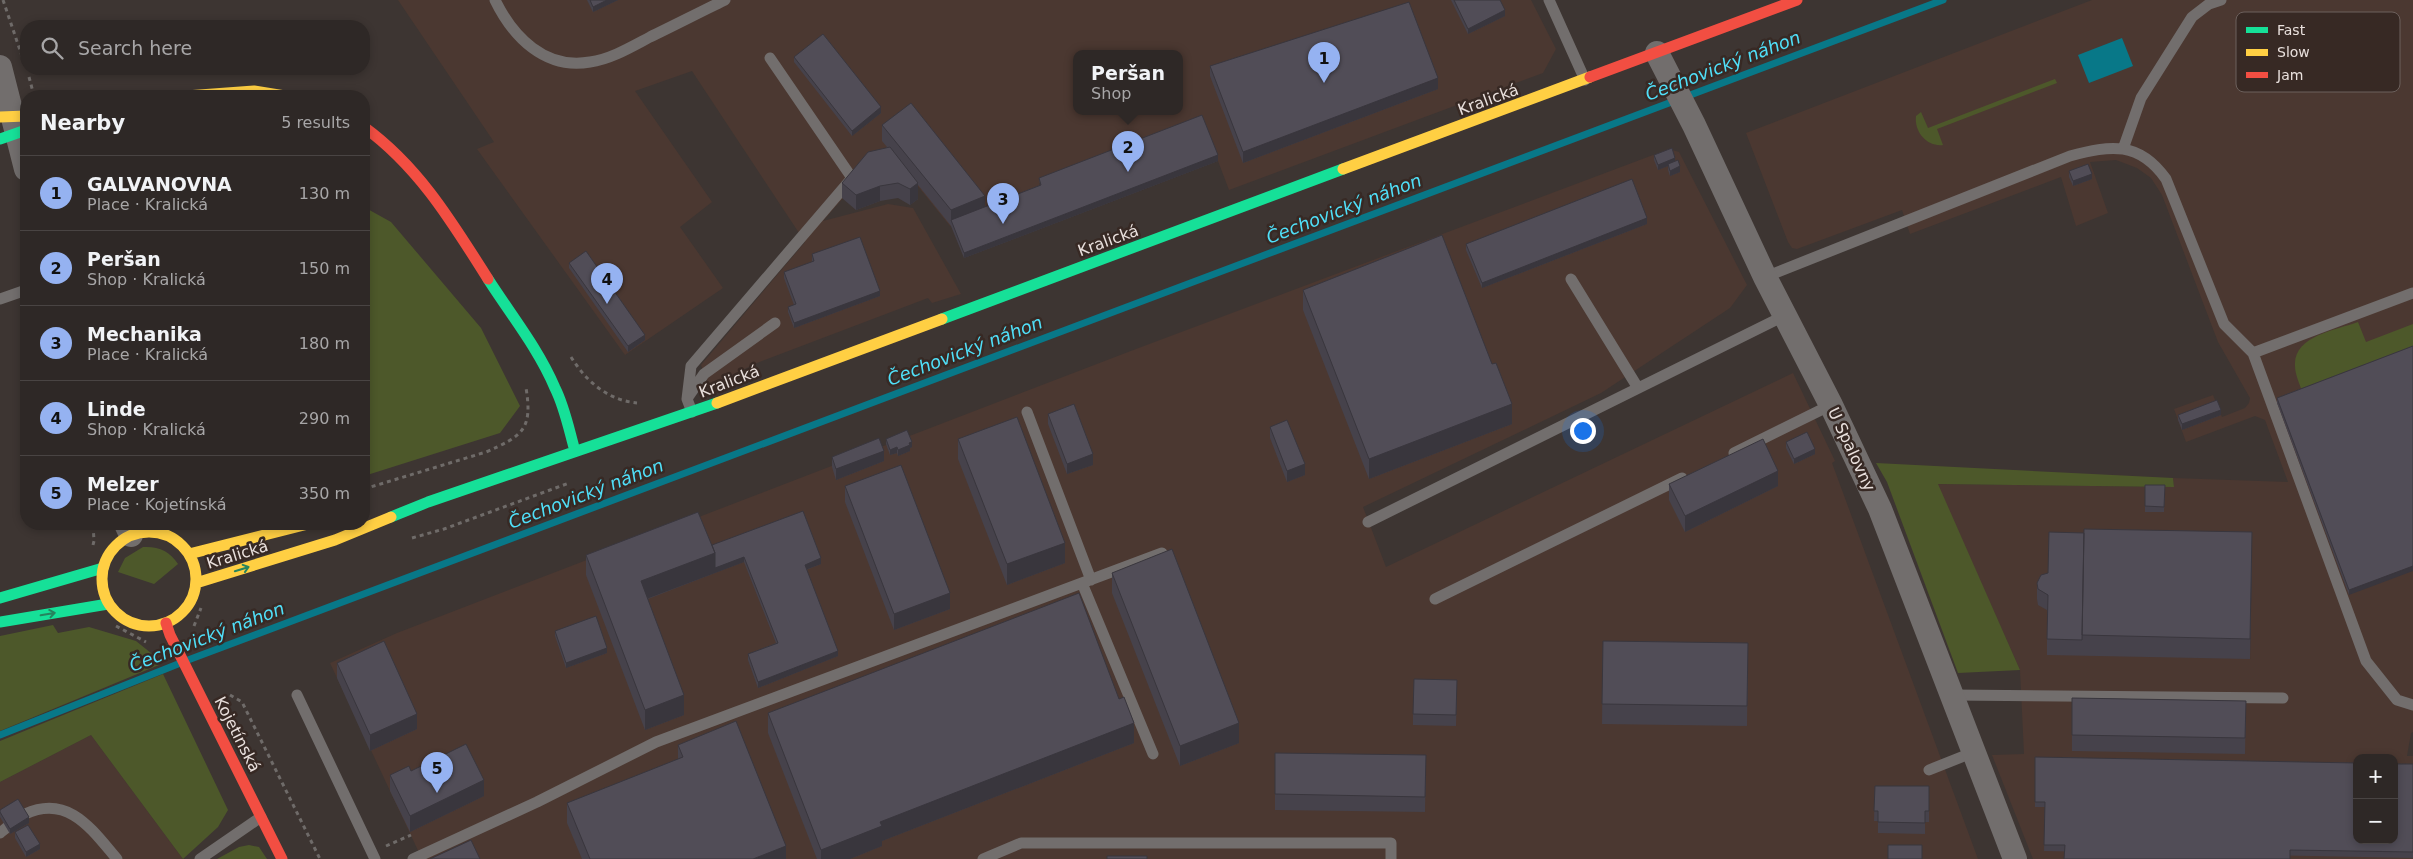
<!DOCTYPE html>
<meta charset="utf-8">
<style>
:root{--surface:#2e2826;--page:#3a3432;--text:#f1f3f6;--muted:#a7a6a7;--line:#494443;--accent:#95b2f1}
body{margin:0;font-family:"DejaVu Sans",sans-serif;background:var(--page);color:var(--text)}
.controls{position:absolute;right:15px;bottom:15px;display:grid;overflow:hidden;border-radius:10px;box-shadow:0 2px 8px #0003}
.controls button{width:45px;height:45px;display:grid;place-items:center;padding:0;border:0;border-bottom:1px solid var(--line);background:var(--surface);color:var(--text);font:25px sans-serif}
.you{position:absolute;left:1582px;top:430px;width:18px;height:18px;margin:-12px;border:4px solid #fff;border-radius:50%;background:#1a73e8;box-shadow:0 0 0 8px #1a73e833}
.badge{display:grid;place-items:center;width:32px;height:32px;border-radius:50%;background:var(--accent);color:#111;font-size:16px;font-weight:700}
.pin{position:absolute;translate:-50% -41px;filter:drop-shadow(0 1px 2px #0008)}
.pin::after{content:'';position:absolute;top:26px;width:18px;height:15px;background:inherit;clip-path:polygon(0 0,100% 0,50% 100%)}
.popup{position:absolute;left:1073px;top:50px;width:110px;height:65px;box-sizing:border-box;display:grid;place-content:center;border-radius:10px;background:var(--surface);filter:drop-shadow(0 1px 4px #0005);font-size:16px;white-space:nowrap;color:var(--muted)}
.popup b{font-size:19px;color:var(--text)}
.popup::after{content:'';position:absolute;left:50%;top:100%;margin-left:-10px;border:10px solid transparent;border-top-color:var(--surface)}
.list{margin:0;padding:0;list-style:none}
h2{display:flex;justify-content:space-between;align-items:center;height:65px;margin:0;padding:0 20px;font-size:21px}
h2 small{font-size:16px;font-weight:400;color:var(--muted)}
.list li{display:grid;grid-template-columns:32px 1fr auto;gap:15px;align-items:center;box-sizing:border-box;height:75px;padding:0 20px;border-top:1px solid var(--line)}
.list b{display:block;font-size:19px;white-space:nowrap}
.list p{margin:0;font-size:16px;white-space:nowrap;color:var(--muted)}
.list em{font-size:16px;font-style:normal;color:var(--muted)}
.icon{flex:none;width:28px;height:28px;fill:none;stroke:currentColor;stroke-width:2;stroke-linecap:round;stroke-linejoin:round}
.map{position:relative;flex:none;width:2413px;height:859px;overflow:hidden}
.search{position:absolute;background:var(--surface);box-shadow:0 2px 8px #0003;left:20px;top:20px;width:350px;height:55px;display:flex;align-items:center;gap:12px;box-sizing:border-box;padding:0 18px;border-radius:20px;color:var(--muted);font-size:19px}
.panel{position:absolute;background:var(--surface);box-shadow:0 2px 8px #0003;left:20px;top:90px;width:350px;height:440px;border-radius:20px}
.map>svg:first-child{display:block}
.built{fill:#4b3831;fill-rule:evenodd}
.green{fill:#4d582a}
.water{fill:#087888}
.lines{fill:none;stroke-linecap:round;stroke-linejoin:round}
.stream{stroke:#087888;stroke-width:7}
.path{stroke:#6f6b69;stroke-width:3;stroke-dasharray:4 4;stroke-linecap:butt}
.lane{stroke:#726e6d;stroke-width:11}
.street{stroke:#726e6d;stroke-width:24}
.fast{stroke:#16e098;stroke-width:11}
.slow{stroke:#ffcf43;stroke-width:11}
.jam{stroke:#f24e42;stroke-width:11}
.wall{fill:#46424b}
.shaded-wall{fill:#39363d}
.building{fill:#514d57;stroke:#39363d}
.oneway{stroke:#26845e}
.labels{text-anchor:middle;stroke-width:5;stroke-linejoin:round;paint-order:stroke}
.street-label{font-size:16px;fill:#e9e0dd;stroke:#372924}
.water-label{font-size:18px;font-style:italic;fill:#50dff8;stroke:#372924}
.key{fill:#372924;stroke:#6c605c;stroke-width:1}
.key-label{font-size:14px;fill:#e9e0dd}
</style>
<div class="map">
<svg width="2413" height="859" viewBox="0 0 2413 859">
<rect width="100%" height="100%" fill="#3d3532"/>
<path class="built" d="M398,0H1531L1556,49L1543,73L1229,190L1218,161L1039,183L1041,190L950,226L887,148L823,221L888,204L913,208L961,294L932,303L928,298L757,363L709,386L701,365L805,242L692,71L635,91L712,202L680,227L723,288L625,355L477,149L494,142ZM1077,53H1179V111H1077Z
M2092,0H2413V732L2411,733L2407,756H2413V859H2033L1992,755L2024,754L2020,670L1937,484L2174,487L2173,478L2288,482L2265,420L2255,416L2186,442L2174,409L2213,395L2222,417L2245,408L2249,403L2250,398L2218,342L2162,195L2151,178L2137,168L2116,160L2090,162L2108,213L2076,226L2061,177L1910,234L1902,210L1797,249L1792,248L1788,242L1746,133ZM2357,758H2394V840H2357Z
M1669,149L1679,152L1747,285L1730,308L1601,393L1363,507L1386,567L1793,373L1835,461L1832,463L1978,859H422L330,663L397,633L1136,349Z
M91,735L183,859H0V782Z"/>
<path class="green" d="M2055,79L2057,83L1937,129L1943,145C1927,147 1914,132 1916,116L1921,112L1928,128Z
M364,207L391,222L481,328L520,406L500,433L364,476Z
M2358,322L2366,342L2413,324V351L2302,392C2300,384 2295,375 2295,366C2293,336 2336,330 2358,322Z
M1876,463L2173,478L2174,487L1938,484L2020,670L1958,673L1887,482Z
M143,547C158,546 170,551 178,564L154,584L118,572L125,558Z
M53,625L58,633L89,627L136,641L151,653L159,665L0,731V636Z
M163,674L228,810L218,827L183,859L91,735L0,782V741Z
M249,845L259,847L267,859H217L239,847Z"/>
<path class="water" d="M2122,38L2133,66L2089,83L2078,55Z"/>
<g class="lines">
<path class="stream" d="M188,660L1943,0
M0,735L178,664"/>
<path class="path" d="M3,0L23,59
M29,77L33,92
M571,357C586,381 607,400 637,403
M364,489L486,452C522,436 533,430 526,388
M412,538L444,529L569,483
M93,545L94,541L93,524
M116,626L146,642
M194,626L201,608
M230,695L242,702L320,859
M386,846L411,835"/>
<path class="lane" d="M495,0C513,37 545,70 590,62C611,59 631,47 650,37C675,25 700,12 725,0
M1549,0L1585,80
M2123,149L2141,98L2192,17L2209,4L2221,0
M1765,277L2070,156C2111,145 2139,141 2166,179L2224,324L2253,353L2366,661L2397,700L2413,705
M1571,279L1638,388
M0,299L26,290
M2253,353L2413,293
M688,397L704,374L775,323
M692,412L687,399L691,366L852,178L770,58
M1027,412L1091,580
M1734,453L1831,405
M1368,522L1784,316
M1082,583L1153,754
M1435,599L1682,478
M297,695L375,859
M1952,695L2283,698
M1929,770L1974,752
M0,833C8,827 16,819 25,814C69,794 92,830 117,859
M200,859L261,817
M413,859L537,802L656,742L1162,553
M983,859L1021,843H1391V859"/>
<path class="street" d="M1657,53L1694,125L1765,277L1831,405L1880,509L2015,859
M0,67L26,169
M126,524L131,535"/>
<path class="fast" d="M0,139L26,130
M488,279C511,315 538,348 555,388C565,408 569,430 575,451
M942,319L1343,169
M391,517L428,502L717,403
M0,598L103,568
M0,622L108,604"/>
<path class="slow" d="M186,96L254,91L285,96
M0,117L26,116
M1343,169L1590,77
M717,403L942,319
M102 579a47 47 0 1 1 94 0a47 47 0 1 1-94 0Z
M189,554L308,524
M196,583L335,540L391,517"/>
<path class="jam" d="M1590,77L1797,0
M364,127C419,167 452,222 488,279
M166,623L170,635L282,859"/>
</g>
<path class="wall" d="M587,0H618L593,12Z
M1451,0H1500L1505,16L1468,34Z
M794,57L881,113L852,136L794,62Z
M1210,66L1438,89L1243,163L1210,76Z
M882,125L985,207L1040,185L1039,178L1218,161L964,258L951,226L918,185V199L910,205L898,198L880,201L856,210L842,198V183L887,147L882,141Z
M1654,155L1675,161L1680,172L1670,176L1668,170V166L1658,170L1654,160Z
M2069,171L2092,179L2073,186L2069,177Z
M1647,224L1482,288L1466,250V244Z
M812,254L880,296L794,328L788,312V307L794,305L784,278V272L812,262Z
M569,263L645,340L628,352L569,268Z
M1303,290L1512,424L1369,479L1303,310Z
M2413,346L2349,595L2277,403V398Z
M1048,414L1093,465L1067,474L1048,424Z
M2178,415H2221L2182,430L2178,420Z
M1270,427L1305,475L1287,482L1270,438Z
M886,439L912,447L910,448V451L898,456L897,453L890,455L886,444Z
M958,439L1065,563L1007,585L958,459Z
M1786,442L1815,454L1794,464L1786,448Z
M832,457L884,461L836,480L832,467Z
M1669,484L1778,486L1685,532L1669,500Z
M2145,485H2165L2164,512H2145Z
M845,486L950,609L894,630L845,502Z
M712,545L821,564L806,570L838,656L758,688L748,660V654L776,643L744,562L715,573L648,599L684,715L645,730L586,575V555Z
M2252,552L2250,659L2047,655V610L2038,605L2037,599V583Z
M1112,573L1239,743L1180,766L1112,593Z
M555,631L607,653L566,668L555,636Z
M1603,641L1748,643L1747,726L1602,724Z
M337,663L417,729L370,751L337,678Z
M1457,680L1456,726L1413,725V714Z
M2072,698L2246,701L2245,754L2072,751Z
M1119,699L1134,743L882,841V846L850,859H817L768,733V713Z
M678,745L786,859H582L567,823V803L678,759Z
M1275,753L1426,755L1425,812L1275,810Z
M2035,757L2413,764V858L2044,851L2045,807H2035Z
M411,771L484,796L410,832L390,791V775Z
M1875,786H1929V822H1925V834L1878,833V821H1874Z
M0,810L29,823L10,834L0,817Z
M15,832L40,849L26,857L15,838Z"/>
<path class="shaded-wall" d="M607,0H618L593,12V7Z
M1505,10V16L1468,34V29Z
M1438,78V89L1243,163V152Z
M881,107V113L852,136V131Z
M1218,155V161L964,258V253Z
M1675,158V163L1668,164V166L1658,170V165Z
M1680,166V172L1670,176V171Z
M2092,174V179L2073,186V181Z
M918,183V199L910,205V189Z
M880,186V201L856,210V195Z
M985,196V212L951,220V210Z
M1647,218V224L1482,288V283Z
M880,291V296L794,328V323Z
M645,335V340L628,352V346Z
M1512,404V424L1369,479V459Z
M2221,410V415L2182,430V424Z
M912,442V447L910,448V451L898,456V450Z
M897,447V453L890,455V450Z
M1815,449V454L1794,464V459Z
M884,451V461L836,480V469Z
M1093,454V465L1067,474V464Z
M1305,464V475L1287,482V471Z
M1778,471V486L1685,532V516Z
M2252,532V552L2250,659V639Z
M1065,543V563L1007,585V564Z
M715,553L744,557V562L641,601V581Z
M821,558V564L805,570V565Z
M2413,566V571L2349,595V590Z
M950,593V609L894,630V614Z
M607,648V653L566,668V663Z
M838,651V656L758,688V682Z
M684,695V715L645,730V710Z
M417,714V729L370,751V735Z
M1134,723V743L882,841V846L850,859H821V850L880,822Z
M1239,723V743L1180,766V746Z
M484,780V796L410,832V816Z
M29,817V823L10,834V829Z
M40,844V849L26,857V852Z
M786,846V859H753Z"/>
<path class="building" d="M590,0H607L593,7Z
M1454,0H1500L1505,10L1468,29Z
M1409,2L1438,78L1243,152L1210,66Z
M823,34L881,107L852,131L794,57Z
M911,103L985,196L951,210L882,125Z
M1202,115L1218,155L964,253L951,220L1041,185L1039,178Z
M890,147L918,183L910,189L898,183L880,186L856,195L842,183L868,152Z
M1672,148L1675,158L1658,165L1654,155Z
M1678,160L1680,166L1670,171L1668,164Z
M2088,164L2092,174L2073,181L2069,171Z
M1632,179L1647,218L1482,283L1466,244Z
M1442,235L1492,364L1496,363L1512,404L1369,459L1303,290Z
M860,237L880,291L794,323L788,307L796,304L784,272L814,261L812,254Z
M586,251L645,335L628,346L569,263Z
M2413,346V566L2349,590L2277,398Z
M2217,400L2221,410L2182,424L2178,415Z
M1074,404L1093,454L1067,464L1048,414Z
M1017,417L1065,543L1007,564L958,439Z
M1287,420L1305,464L1287,471L1270,427Z
M907,430L912,442L909,443L910,445L898,450L897,447L890,450L886,439Z
M1807,432L1815,449L1794,459L1786,442Z
M879,438L884,451L836,469L832,457Z
M1763,439L1778,471L1685,516L1669,484Z
M901,465L950,593L894,614L845,486Z
M2145,485H2165L2164,507L2145,506Z
M803,511L821,558L805,565L838,651L758,682L748,654L778,643L744,557L715,568V553L712,545Z
M698,512L715,553L641,581L684,695L645,710L586,555Z
M2084,529L2252,532L2250,639L2082,635Z
M2049,532L2084,533L2082,640L2047,639L2048,595L2038,589L2037,583L2041,575L2048,573Z
M1172,549L1239,723L1180,746L1112,573Z
M1079,593L1119,699L1124,697L1134,723L880,822L882,826L821,850L768,713Z
M596,616L607,648L566,663L555,631Z
M384,641L417,714L370,735L337,663Z
M1603,641L1748,643L1747,706L1602,704Z
M1414,679L1457,680L1456,715L1413,714Z
M2072,698L2246,701L2245,738L2072,735Z
M736,721L786,846L753,859H590L567,803L683,757L678,745Z
M466,744L484,780L410,816L390,775L409,766L411,771Z
M1275,753L1426,755L1425,797L1275,794Z
M2035,757L2357,763V840H2394V764H2413V852L2290,850V859H2064L2065,845H2044L2045,802H2035Z
M1875,786H1929V811H1925V823L1878,822V811H1874Z
M18,799L29,817L10,829L0,812V810Z
M28,825L40,844L26,852L15,832Z
M471,840L480,859H430Z
M1888,845H1922V859H1888Z
M1107,856H1147V859H1107Z"/>
<defs><path id="oneway-shaft" d="M-6 0H5M1.5-3L5.5 0L1.5 3" fill="none" stroke-width="1.6" stroke-linecap="round" stroke-linejoin="round" transform="scale(1.25)"/></defs>
<g class="oneway">
<use href="#oneway-shaft" transform="translate(242 569) rotate(-17)"/>
<use href="#oneway-shaft" transform="translate(48 614) rotate(-10)"/>
</g>
<g class="labels">
<g class="street-label">
<text transform="translate(1488 99) rotate(-20)" y="6">Kralická</text>
<text transform="translate(1108 240) rotate(-20)" y="6">Kralická</text>
<text transform="translate(729 381) rotate(-21)" y="6">Kralická</text>
<text transform="translate(1852 449) rotate(65)" y="6">U Spalovny</text>
<text transform="translate(237 554) rotate(-17)" y="6">Kralická</text>
<text transform="translate(238 734) rotate(63)" y="6">Kojetínská</text>
</g>
<g class="water-label">
<text transform="translate(1723 66) rotate(-21)" y="6">Čechovický náhon</text>
<text transform="translate(1344 209) rotate(-21)" y="6">Čechovický náhon</text>
<text transform="translate(965 351) rotate(-21)" y="6">Čechovický náhon</text>
<text transform="translate(586 494) rotate(-21)" y="6">Čechovický náhon</text>
<text transform="translate(207 637) rotate(-21)" y="6">Čechovický náhon</text>
</g>
</g>
<rect x="2236" y="12" width="164" height="80" rx="8" class="key"/>
<rect x="2246" y="27" width="22" height="6" fill="#16e098"/>
<rect x="2246" y="49" width="22" height="7" fill="#ffcf43"/>
<rect x="2246" y="72" width="22" height="6" fill="#f24e42"/>
<g class="key-label">
<text x="2277" y="35">Fast</text>
<text x="2277" y="57">Slow</text>
<text x="2277" y="80">Jam</text>
</g>
</svg>
<div class="controls">
<button>+</button>
<button>−</button>
</div>
<div class="you"></div>
<div class="pin badge" style="left:1324px;top:83px">1</div>
<div class="pin badge" style="left:1128px;top:172px">2</div>
<div class="popup"><b>Peršan</b>Shop</div>
<div class="pin badge" style="left:1003px;top:224px">3</div>
<div class="pin badge" style="left:607px;top:304px">4</div>
<div class="pin badge" style="left:437px;top:793px">5</div>
<div class="search"><svg class="icon" aria-label="search" viewBox="0 0 24 24"><circle cx="10" cy="10" r="6"/><path d="M15 15l6 6"/></svg>Search here</div>
<section class="panel">
<h2>Nearby<small>5 results</small></h2>
<ul class="list">
<li><span class="badge">1</span><div><b>GALVANOVNA</b><p>Place · Kralická</p></div><em>130 m</em></li>
<li><span class="badge">2</span><div><b>Peršan</b><p>Shop · Kralická</p></div><em>150 m</em></li>
<li><span class="badge">3</span><div><b>Mechanika</b><p>Place · Kralická</p></div><em>180 m</em></li>
<li><span class="badge">4</span><div><b>Linde</b><p>Shop · Kralická</p></div><em>290 m</em></li>
<li><span class="badge">5</span><div><b>Melzer</b><p>Place · Kojetínská</p></div><em>350 m</em></li>
</ul>
</section>
</div>
